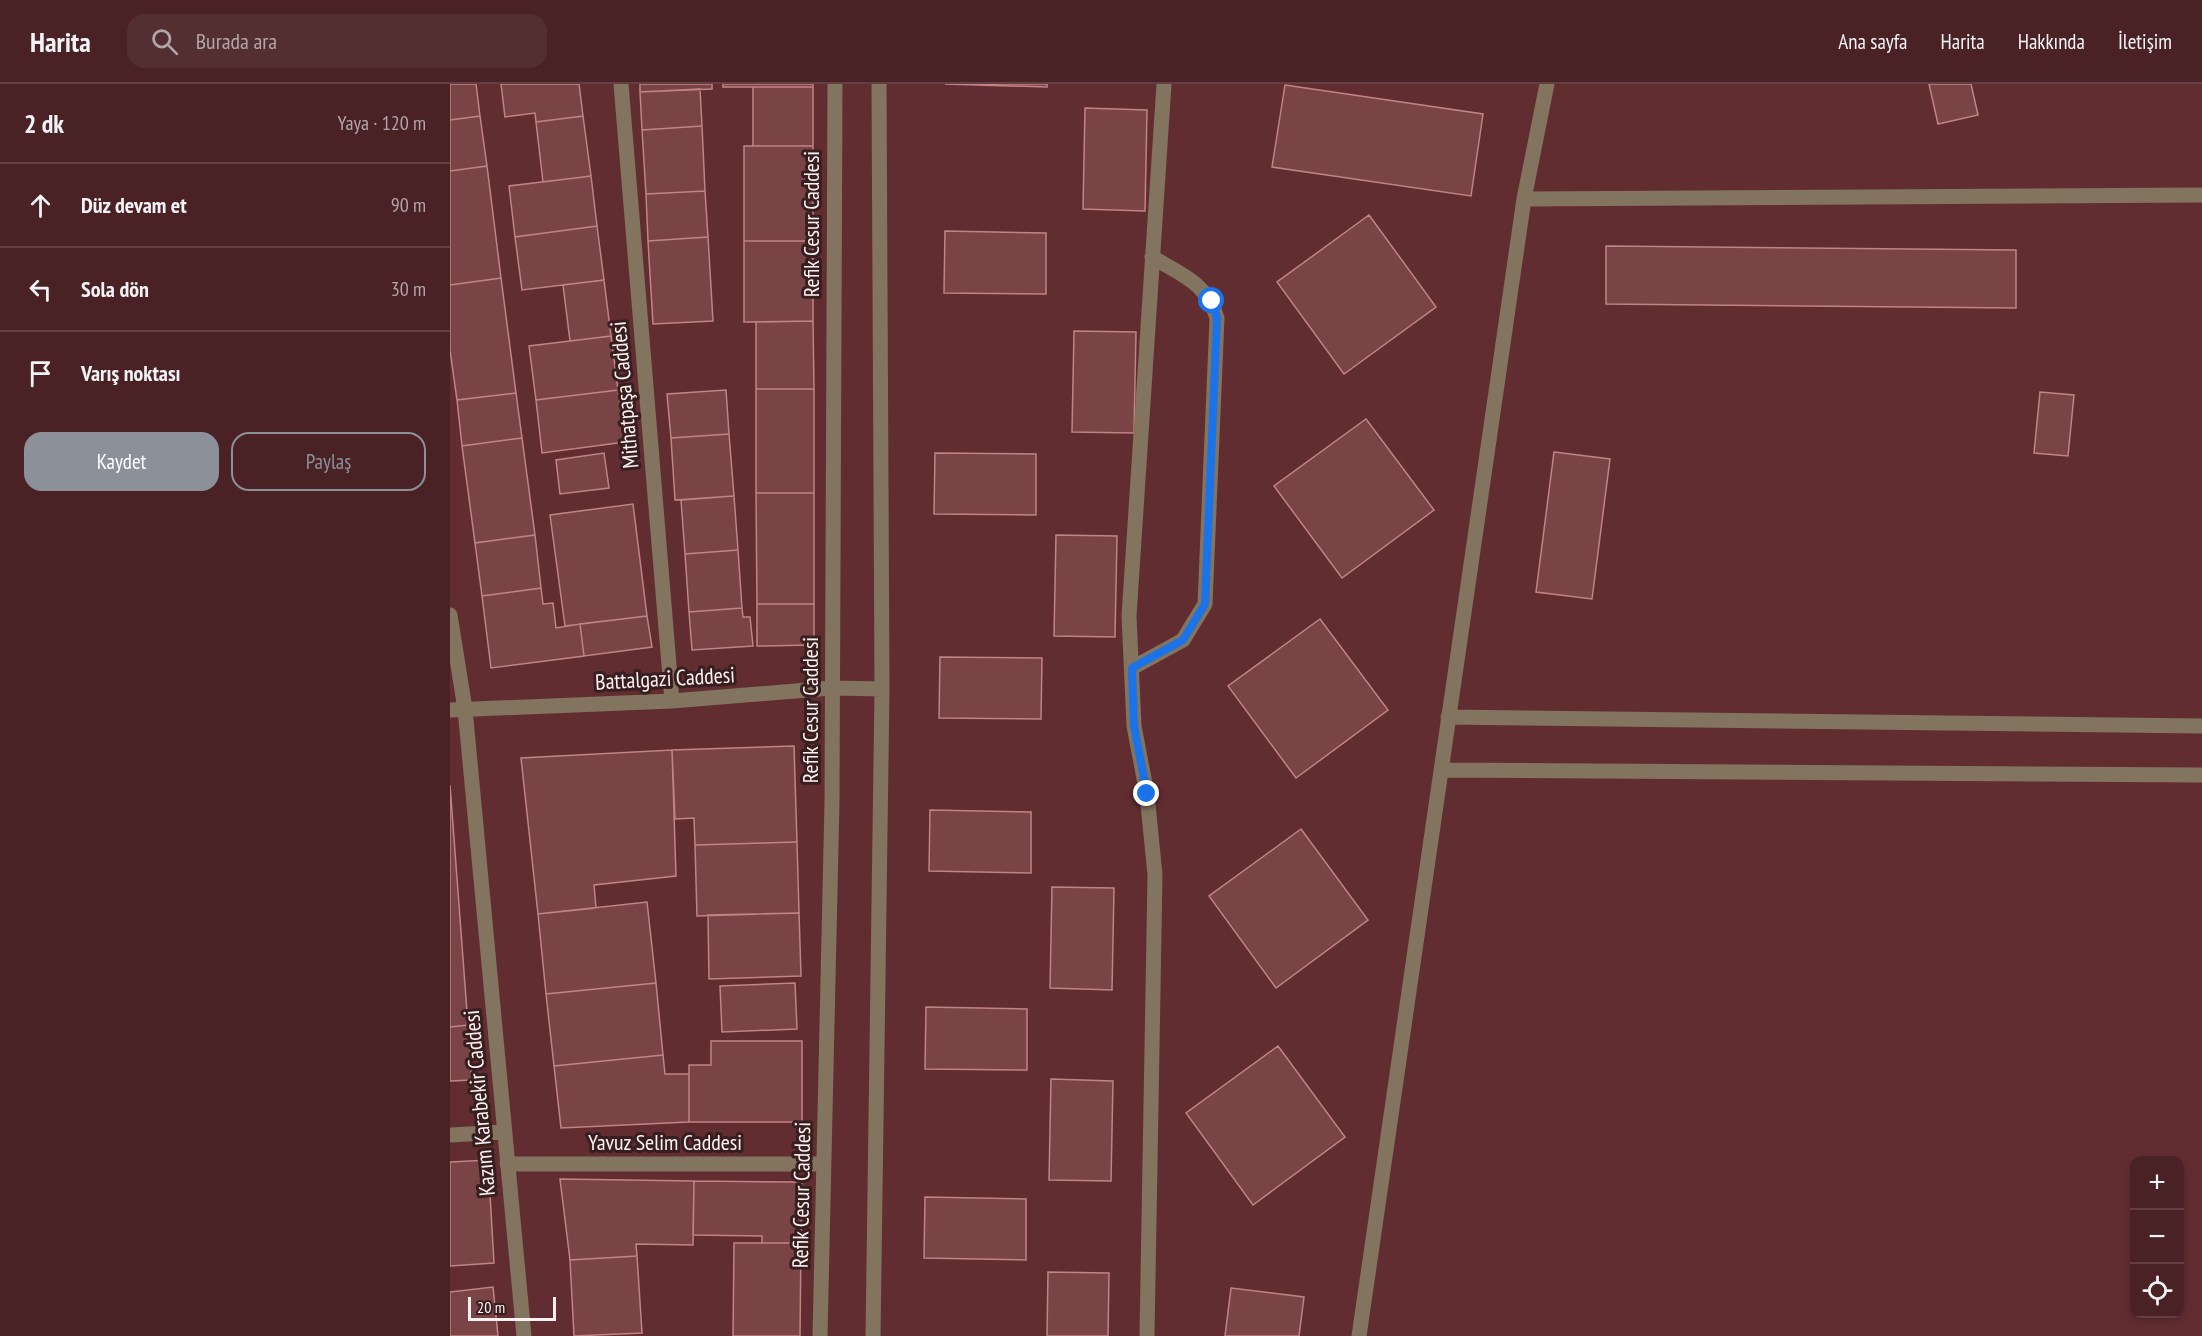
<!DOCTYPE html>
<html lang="tr">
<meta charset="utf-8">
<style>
:root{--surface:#4a2225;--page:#542f32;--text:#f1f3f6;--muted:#b2a4a7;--line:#613f42;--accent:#8c9099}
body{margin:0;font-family:"PT Sans Narrow",sans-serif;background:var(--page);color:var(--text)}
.controls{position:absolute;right:18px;bottom:18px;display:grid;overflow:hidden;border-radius:12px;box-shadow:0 3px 9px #0003}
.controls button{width:54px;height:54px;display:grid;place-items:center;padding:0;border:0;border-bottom:2px solid var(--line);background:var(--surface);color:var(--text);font:30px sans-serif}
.scale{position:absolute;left:18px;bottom:15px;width:88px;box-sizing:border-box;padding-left:6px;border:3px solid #fff1f1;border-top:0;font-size:16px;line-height:21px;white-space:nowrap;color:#fff1f1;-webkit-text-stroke:4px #371e1f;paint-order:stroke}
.stop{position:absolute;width:18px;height:18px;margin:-14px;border:4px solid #1a73e8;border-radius:50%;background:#fff}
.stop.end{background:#1a73e8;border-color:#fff;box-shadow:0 2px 6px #0008}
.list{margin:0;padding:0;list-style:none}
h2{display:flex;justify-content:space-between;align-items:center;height:78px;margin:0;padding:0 24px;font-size:26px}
h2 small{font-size:20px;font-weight:400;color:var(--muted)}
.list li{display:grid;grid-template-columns:39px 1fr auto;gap:18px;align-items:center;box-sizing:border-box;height:84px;padding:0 24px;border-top:2px solid var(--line)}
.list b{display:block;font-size:22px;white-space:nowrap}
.list em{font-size:20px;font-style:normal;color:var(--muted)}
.actions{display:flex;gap:12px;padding:18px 24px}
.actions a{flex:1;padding:14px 0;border:2px solid var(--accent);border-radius:18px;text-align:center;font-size:21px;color:var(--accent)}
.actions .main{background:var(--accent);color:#fff}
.icon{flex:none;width:33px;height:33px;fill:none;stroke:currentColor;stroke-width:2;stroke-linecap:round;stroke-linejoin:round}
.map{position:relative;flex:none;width:1752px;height:1252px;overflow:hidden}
header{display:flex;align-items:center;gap:36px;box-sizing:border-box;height:84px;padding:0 30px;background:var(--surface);border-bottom:2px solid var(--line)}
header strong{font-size:28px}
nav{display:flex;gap:33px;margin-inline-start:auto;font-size:21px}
.search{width:420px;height:54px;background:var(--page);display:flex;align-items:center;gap:15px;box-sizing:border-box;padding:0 21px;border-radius:18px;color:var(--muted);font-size:22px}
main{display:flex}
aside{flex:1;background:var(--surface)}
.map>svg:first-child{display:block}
.building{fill:#7a4346;stroke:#c28385;stroke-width:1.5}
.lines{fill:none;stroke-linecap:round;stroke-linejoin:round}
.minor{stroke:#82745f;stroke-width:15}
.route{stroke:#1a73e8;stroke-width:8}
.labels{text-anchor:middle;stroke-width:6;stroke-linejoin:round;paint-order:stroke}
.street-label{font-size:22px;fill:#fff1f1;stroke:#371e1f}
</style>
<header>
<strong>Harita</strong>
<div class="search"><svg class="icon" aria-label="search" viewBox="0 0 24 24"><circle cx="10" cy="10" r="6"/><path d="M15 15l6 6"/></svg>Burada ara</div>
<nav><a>Ana sayfa</a><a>Harita</a><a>Hakkında</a><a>İletişim</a></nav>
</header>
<main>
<aside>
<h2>2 dk<small>Yaya · 120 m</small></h2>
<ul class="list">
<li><svg class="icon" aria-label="ahead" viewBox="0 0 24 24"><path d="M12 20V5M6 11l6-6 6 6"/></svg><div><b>Düz devam et</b></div><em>90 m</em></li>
<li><svg class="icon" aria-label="left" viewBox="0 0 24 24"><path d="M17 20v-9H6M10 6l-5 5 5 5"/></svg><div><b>Sola dön</b></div><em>30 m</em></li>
<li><svg class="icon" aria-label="arrive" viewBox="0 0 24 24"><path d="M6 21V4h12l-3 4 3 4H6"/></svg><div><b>Varış noktası</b></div></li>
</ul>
<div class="actions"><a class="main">Kaydet</a><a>Paylaş</a></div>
</aside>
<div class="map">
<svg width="1752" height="1252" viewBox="0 0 1752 1252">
<rect width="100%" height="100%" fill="#622d31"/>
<path class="building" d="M0,0H26L30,32L0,36Z
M51,0H129L133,32L86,38L85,29L55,33Z
M190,0H262V5L190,8Z
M273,0H363V3H273Z
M495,0H597V3Z
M1479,0H1521L1528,31L1488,40Z
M835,1L1033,30L1021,112L822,83Z
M303,3H363V62H303Z
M250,5L252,42L192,46L190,8Z
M635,24L697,26L695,127L633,125Z
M30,32L37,82L0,87V36Z
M133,32L141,92L93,98L86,38Z
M252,42L255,107L196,110L192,46Z
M294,62H363V157H294Z
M37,82L51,194L0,201V87Z
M141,92L147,142L65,153L59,102Z
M255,107L258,153L198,157L196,110Z
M919,131L986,223L894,290L827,198Z
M147,142L154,196L72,206L65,153Z
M495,147L596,149V210L494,209Z
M258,153L263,237L203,240L198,157Z
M294,157H363V237L294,238Z
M1156,162L1566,166V224L1156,220Z
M51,194L66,309L7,316L0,266V201Z
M154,196L161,252L120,257L113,201Z
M363,237L364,305H306V238Z
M624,247L686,248L684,349L622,348Z
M161,252L168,306L86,316L79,262Z
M306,305H364V409H306Z
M168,306L175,358L92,369L86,316Z
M276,306L279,350L221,354L217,310Z
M1590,308L1624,311L1618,372L1584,369Z
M66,309L72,354L12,362L7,316Z
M916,335L984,426L892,494L824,402Z
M279,350L284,412L225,416L221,354Z
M72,354L85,451L25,459L12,362Z
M1104,368L1160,375L1142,515L1086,508Z
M154,369L159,404L110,410L106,376Z
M485,369L586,370V431L484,430Z
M306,409H364V520H307Z
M284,412L288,466L235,470L231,416Z
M183,420L197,532L115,542L100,431Z
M85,451L91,504L32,512L25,459Z
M606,451L667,452L665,553L604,552Z
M288,466L292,524L239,528L235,470Z
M91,504L93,520L103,519L106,544L130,540L134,572L41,584L32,512Z
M307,520H364V561L307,562Z
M292,524L293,533H300L303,562L242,566L239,528Z
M197,532L202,563L134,572L130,540Z
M870,535L938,626L846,694L778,602Z
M490,573L592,574L591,635L489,634Z
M344,662L347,758L245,761L244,734L225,735L222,666Z
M222,666L226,792L144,801L146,824L88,830L71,674Z
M0,701L18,941L0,943Z
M480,726L581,728V789L479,787Z
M851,745L918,836L826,904L759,812Z
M347,758L349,829L247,832L245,761Z
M602,803L664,804L662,906L600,904Z
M197,818L206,899L96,910L88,830Z
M349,829L351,892L259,895L258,831Z
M206,899L213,971L104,982L96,910Z
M345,899L347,945L272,948L270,902Z
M476,923L577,925V986L475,985Z
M18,941L22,996L0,997V943Z
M261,957H352V1038H239V981H261Z
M828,962L895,1053L803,1121L736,1029Z
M213,971L215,990H239V1038L111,1044L104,982Z
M601,995L663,997L661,1097L599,1096Z
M38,1076L44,1179L0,1182V1078Z
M110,1095L244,1097L243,1161L186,1160L187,1172L120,1176Z
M244,1097L352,1098L351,1159H312V1152L243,1151Z
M475,1113L576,1115V1176L474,1174Z
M284,1159H351L350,1252H283Z
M187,1172L192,1249L124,1252L120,1176Z
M598,1188L659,1189L658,1252H597Z
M43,1203L48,1252H0V1208Z
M781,1204L854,1213L849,1252H775Z"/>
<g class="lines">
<path class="minor" d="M171,0L222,617
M1074,115L1752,111
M0,531L15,625L74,1252
M682,584L733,556L755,520L767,234C757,199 732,191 702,173
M0,626L222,617L382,604L432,605
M998,633L1752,642
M991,686L1752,691
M0,1051L54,1048
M57,1080H374
M370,1252L382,718L385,0
M423,1252L432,605L429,0
M697,1252L705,791L697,710L684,642L679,532L714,0
M909,1252L1074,115L1097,0"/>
</g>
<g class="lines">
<path class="route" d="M697,710L684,642L682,584L733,556L755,520L767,234L762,217"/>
</g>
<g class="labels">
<g class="street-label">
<text transform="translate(361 140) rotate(-90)" y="8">Refik Cesur Caddesi</text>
<text transform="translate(174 311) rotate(-95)" y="8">Mithatpaşa Caddesi</text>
<text transform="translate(215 594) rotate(-3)" y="8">Battalgazi Caddesi</text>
<text transform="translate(360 626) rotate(-90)" y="8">Refik Cesur Caddesi</text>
<text transform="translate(29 1019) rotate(-95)" y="8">Kazım Karabekir Caddesi</text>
<text x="215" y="1066">Yavuz Selim Caddesi</text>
<text transform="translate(351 1111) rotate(-89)" y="8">Refik Cesur Caddesi</text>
</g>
</g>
</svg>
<div class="controls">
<button>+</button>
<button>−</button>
<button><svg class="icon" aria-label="locate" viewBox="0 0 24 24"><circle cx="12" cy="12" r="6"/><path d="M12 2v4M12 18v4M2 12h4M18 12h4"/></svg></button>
</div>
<div class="scale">20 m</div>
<div class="stop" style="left:762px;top:217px"></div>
<div class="stop end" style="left:697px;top:710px"></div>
</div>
</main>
